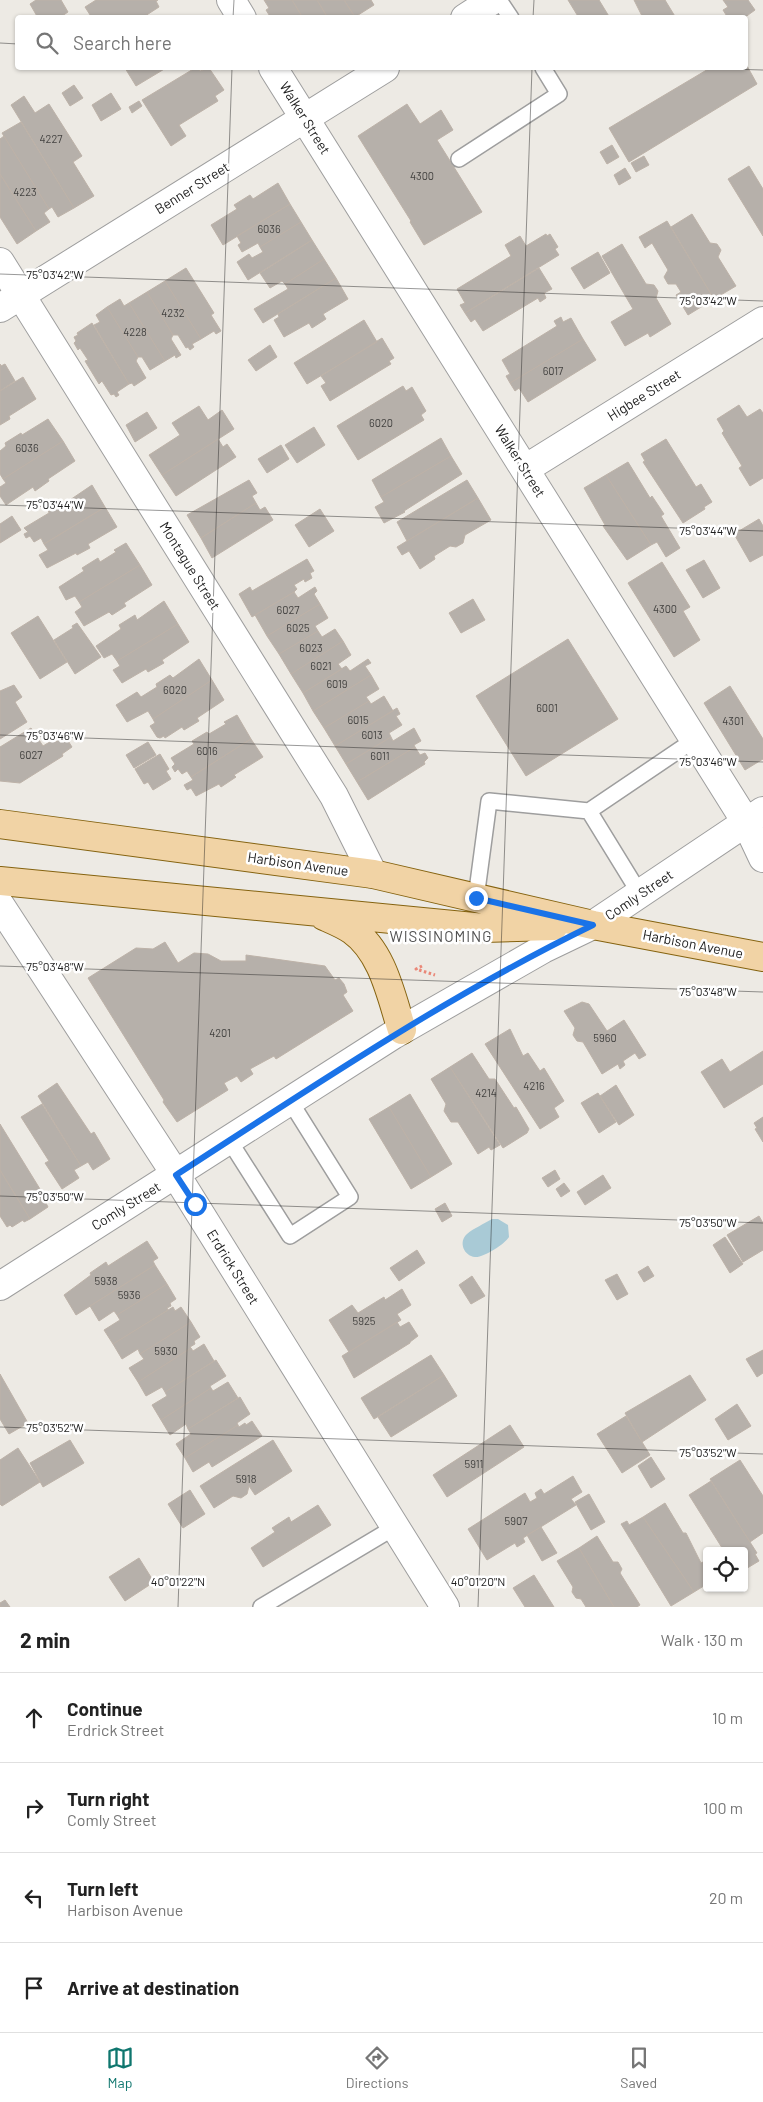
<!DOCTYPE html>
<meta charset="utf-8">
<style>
:root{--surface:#fff;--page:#f2f2f2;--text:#222;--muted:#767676;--line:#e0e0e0;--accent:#0f766e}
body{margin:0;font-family:Barlow,sans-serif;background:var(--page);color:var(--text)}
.controls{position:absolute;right:15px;bottom:15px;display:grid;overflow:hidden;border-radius:5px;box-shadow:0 1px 4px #0004}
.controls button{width:45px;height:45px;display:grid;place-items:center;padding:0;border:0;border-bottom:1px solid var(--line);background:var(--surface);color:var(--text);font:25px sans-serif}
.stop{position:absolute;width:15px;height:15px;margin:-11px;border:4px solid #1a73e8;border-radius:50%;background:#fff}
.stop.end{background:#1a73e8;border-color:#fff;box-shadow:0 1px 5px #0008}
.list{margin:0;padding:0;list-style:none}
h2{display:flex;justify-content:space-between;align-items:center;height:65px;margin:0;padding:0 20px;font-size:21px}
h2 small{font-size:16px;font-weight:400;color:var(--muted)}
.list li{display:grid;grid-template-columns:32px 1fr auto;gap:15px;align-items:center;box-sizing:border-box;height:90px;padding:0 20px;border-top:1px solid var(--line)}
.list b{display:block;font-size:19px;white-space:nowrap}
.list p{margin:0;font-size:16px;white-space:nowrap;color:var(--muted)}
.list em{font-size:16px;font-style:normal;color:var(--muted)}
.icon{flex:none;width:28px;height:28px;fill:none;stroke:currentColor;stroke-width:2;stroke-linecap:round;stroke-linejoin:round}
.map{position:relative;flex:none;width:763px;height:1607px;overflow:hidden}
.search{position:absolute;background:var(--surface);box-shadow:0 1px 4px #0004;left:15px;right:15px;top:15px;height:55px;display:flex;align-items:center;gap:12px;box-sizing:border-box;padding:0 18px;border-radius:5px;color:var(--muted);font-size:19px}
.sheet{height:425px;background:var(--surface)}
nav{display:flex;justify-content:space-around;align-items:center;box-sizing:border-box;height:70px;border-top:1px solid var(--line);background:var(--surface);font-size:14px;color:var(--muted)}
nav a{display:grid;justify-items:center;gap:2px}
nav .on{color:var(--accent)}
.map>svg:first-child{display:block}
.water{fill:#a9cad6}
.building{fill:#b6b0aa;stroke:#bdb2a8}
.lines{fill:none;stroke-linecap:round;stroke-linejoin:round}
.lane-casing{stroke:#9e9e9e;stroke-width:18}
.street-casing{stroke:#9e9e9e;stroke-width:30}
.primary-casing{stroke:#856310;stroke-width:30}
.path{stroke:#ea8878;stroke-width:3;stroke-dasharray:2.5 2.5;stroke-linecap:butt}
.lane{stroke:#fff;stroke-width:15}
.street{stroke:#fff;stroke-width:28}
.primary{stroke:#f1d3a5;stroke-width:28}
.route{stroke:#1a73e8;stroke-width:6}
.ticks{fill:none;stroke:#1d1d1d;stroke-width:1;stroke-opacity:0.45}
.labels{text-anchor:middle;stroke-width:5;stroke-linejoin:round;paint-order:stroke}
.number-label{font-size:11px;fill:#434240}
.street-label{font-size:14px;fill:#1d1d1d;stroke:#fff}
.neighbourhood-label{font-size:15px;letter-spacing:1px;fill:#505050;stroke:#fff}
.ticks-label{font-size:12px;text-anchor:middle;fill:#1d1d1d;stroke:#fff;stroke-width:5;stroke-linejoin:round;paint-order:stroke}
</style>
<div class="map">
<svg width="763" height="1607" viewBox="0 0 763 1607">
<rect width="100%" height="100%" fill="#edeae4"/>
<path class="water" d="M492,1219H498L508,1225L509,1237C505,1244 483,1258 475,1257C464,1256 458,1242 467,1234C474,1228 484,1224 492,1219Z"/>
<path class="building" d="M36,0H61L68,12L59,18H38L30,4Z
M96,0H158L156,1L159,7L142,18H92L85,7Z
M264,0H292L303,18H271L266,10L269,8Z
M292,0H317L328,18H303Z
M317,0H344L355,17L328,18Z
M344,0H371L374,5L355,17Z
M568,0H599L610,18H579Z
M634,0H665L676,18H643Z
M723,0H748L755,10L744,18H728L723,10L728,7Z
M746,64L757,84L629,162L609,128L710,68H746Z
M125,68H166L136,86Z
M195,68H197L200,71L209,68L224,90L215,96L218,101L179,125L186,136L171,146L142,100Z
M74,85L83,98L70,106L62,93Z
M111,93L121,109L101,121L92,105Z
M24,96L35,113L49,104L82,156L73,162L94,196L74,208L11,105Z
M139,101L142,106L132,113L129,107Z
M407,104L420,124L441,110L453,130L437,140L482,212L424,245L410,222L411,221L358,136Z
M21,122L74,208L58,217L52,207L49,209L2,133Z
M4,136L49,209L44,213L50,222L36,231L0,174V139Z
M612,145L619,157L607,164L600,152Z
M644,156L649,165L636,172L631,163Z
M749,166L763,189V236L728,179Z
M625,168L631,178L619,185L614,175Z
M0,174L36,231L17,244L0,217Z
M278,183L290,204L223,245L211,225L237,209L234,205L250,195L253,199Z
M290,204L301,222L260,247L258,243L242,252L238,245L241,243L237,236Z
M692,214L710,243L717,244L721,250L718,257L736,286L714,299L671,227Z
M667,221L714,299L688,315L676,295L681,292L676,284H668L664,277L668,270L652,243L645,248L639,237Z
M301,222L312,240L248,280L237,262L249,254L252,258L263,252L260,247Z
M546,234L547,236L550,234L558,247L555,249L559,255L465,313L460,305L465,303L457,289L511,256L505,245L520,236L526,246Z
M312,240L324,259L285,284L282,281L270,288L260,273Z
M622,244L646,284L654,285L658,291L656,298L671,324L650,337L648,333L625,346L611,322L633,309L602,256Z
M598,252L610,273L584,289L571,268Z
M324,259L336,278L263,323L254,309L288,289L285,284Z
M186,268L214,313L211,315L221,331L216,334L214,331L201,339L165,281Z
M539,268L552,289L544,293L546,298L540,302L538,298L483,331L475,319L471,322L465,313Z
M336,278L348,299L323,314L326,319L312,328L309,323L284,337L274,320L279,317L278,314Z
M165,281L201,339L192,344L194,347L190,350L188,347L186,348L178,335H173L147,292Z
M147,292L173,335L171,339L181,355L176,358L175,355L165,361L129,303Z
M120,299L124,306L129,303L165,361L150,370L142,357H138L107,307Z
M107,307L138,357L136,361L146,378L134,386L132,383L129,384L94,325L100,322L96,315Z
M561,317L563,322L571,318L583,339L510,383L506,376L510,374L502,360L557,326L554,321Z
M364,320L377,342L307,384L294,363Z
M92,323L129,384L117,392L119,395L116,397L114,394L111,395L102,381L99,384L85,361L88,360L80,348L78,350L74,343L76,341L74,337L78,335L77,333Z
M382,338L394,358L389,361L391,364L330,401L321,386L326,383L321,376Z
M583,339L596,360L528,402L519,388L515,391L510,383Z
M270,345L277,357L256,371L248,360Z
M0,364L1,366L5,364L15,381L0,391Z
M23,377L36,399L9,416L10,419L0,425V391Z
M403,386L406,391L412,387L426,411L421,415L424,420L358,460L337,426Z
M739,405L747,417L760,409L763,413V478L750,486L739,468L742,466L722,433L724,431L717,419Z
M199,406L208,420L222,410L234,429L162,475L149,455L180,435L172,423Z
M147,412L157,428L135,442L126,425Z
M48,419L63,441L3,479L0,474V451L6,446L5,443L21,433L22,435Z
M314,427L325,445L297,463L285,445Z
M441,438L451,456L381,497L372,480Z
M218,439L223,447L227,444L236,457L176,496L162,475Z
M666,439L696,487L701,484L712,502L704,507L705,509L683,523L643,462L645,461L641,454Z
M63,441L75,461L48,479L49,481L35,491L33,487L6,505L0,496V487L6,483L3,479Z
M281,445L289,459L267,473L258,459Z
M451,456L462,474L404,511L405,512L384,523L375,507L384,502L381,497Z
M628,462L650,498L652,496L664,514L661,516L680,548L666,557L657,542L651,545L606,475Z
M606,475L651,545L627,560L603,526L605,525L584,488Z
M249,480L257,493L252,496L256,503L201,538L187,515Z
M467,480L478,498L407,541L397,522Z
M92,485L105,507L44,544L41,538L34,542L30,536L26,538L24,534L28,532L24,528L49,513L48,509L61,502L64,504Z
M478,498L491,520L465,535L463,543L456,547L450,546L434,556L435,559L420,569L409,551L402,555L397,547Z
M256,503L260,510L265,507L273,520L212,558L201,538Z
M105,507L117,527L88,544L90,548L77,555L76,553L47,568L39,555L48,550L44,544Z
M320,509L334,531L309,547L295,525Z
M12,516L21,530L0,543V524Z
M759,519L763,526V555L750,562L734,534Z
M126,543L140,565L79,602L75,596L66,600L59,587L84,571L82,568L98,558L100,562L116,552L114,550Z
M307,559L314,571L310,573L312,578L305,582L304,579L294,585L297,589L294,592L252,617L239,594L250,587L252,591Z
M704,560L720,588L703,598L686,570Z
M662,562L690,607L683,611L700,640L674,657L628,583Z
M140,565L152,585L124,603L126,606L112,615L109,612L84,626L75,612L82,607L79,602Z
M315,587L317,591L314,594L320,604L267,636L255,615L294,592L298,598Z
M473,599L485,620L461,633L449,613Z
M164,601L178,624L117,661L112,654L104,658L96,646L121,629L119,625L135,615L137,620Z
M320,604L328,618L315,626L318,631L279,654L267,636Z
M38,616L67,662L40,679L11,633Z
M77,623L101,657L75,674L54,640L73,628L72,626Z
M178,624L189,642L162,660L164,663L148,672L146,669L122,683L113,670L120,666L117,661Z
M335,629L343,641L291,674L279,654L318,631L322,637Z
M568,639L618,719L526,776L476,696Z
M343,641L351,655L338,664L342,669L303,693L291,674Z
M199,659L212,680L153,719L148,711L127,722L116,705L137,692L141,697L157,687L156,684L170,675L173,678Z
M368,659L371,663L365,666L371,675L313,711L303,693L346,666L350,671Z
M371,675L379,689L366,697L369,701L324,728L313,711Z
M212,680L224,700L197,718L199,721L184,730L182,727L165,738L164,736L160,738L157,737L150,726L155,723L153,719Z
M14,685L22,697L15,702L27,722L0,739V691Z
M730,686L763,739V759L745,770L704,703Z
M384,696L393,711L335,746L324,728L369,701L371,704Z
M397,708L400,714L396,716L402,725L389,733L391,737L346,764L335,746Z
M237,715L251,739L191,777L187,771L182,774L178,769L175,772L172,767L175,764L171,758L194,744L192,741L207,732L209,734L226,724L224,722Z
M31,728L43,746L53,740L55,742L65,736L72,747L62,754L63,756L20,783L0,781V747Z
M414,728L421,741L414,745L415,747L357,782L346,764L391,737L393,741Z
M251,739L263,757L234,775L236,777L221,787L219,784L196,796L191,788L187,790L184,785L193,780L191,777Z
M148,742L156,755L134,768L126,755Z
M415,747L420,755L425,753L428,758L424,762L425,764L368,800L357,782Z
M160,754L169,769L166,771L171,779L153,790L148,782L144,784L135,769Z
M165,942L178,963L194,953L208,954L221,961H246V955L325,966L335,980L339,978L344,984L347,992L343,995L353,1011L276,1059L274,1056L250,1069L253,1074L241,1082L237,1076L224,1083L228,1090L177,1122L163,1102L164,1100L88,978L136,948L153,949Z
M582,1002L589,1004L607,1031L624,1020L646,1055L639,1059L635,1053L623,1061L625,1065L620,1069L618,1064L602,1074L583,1042L577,1041L573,1035L575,1028L564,1011Z
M510,1029L523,1056L528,1053L540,1071L544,1068L564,1101L554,1108L559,1117L540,1129L485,1044Z
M763,1051V1084L724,1108L701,1072L722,1059L730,1072Z
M472,1053L489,1079H495L514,1108L516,1107L529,1129L527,1133L503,1148L450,1067Z
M450,1067L500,1145L491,1150L489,1147L478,1154L458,1122H451L444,1111L446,1104L431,1079Z
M57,1083L91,1134L94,1132L110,1159L93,1170L88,1162L81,1166L38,1096Z
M616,1085L634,1115L619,1125L600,1096Z
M598,1093L616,1122L599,1133L581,1103Z
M410,1094L452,1164L431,1177L389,1107Z
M42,1104L81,1166L74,1170L79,1178L62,1189L45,1163L49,1161L21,1117Z
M389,1107L431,1177L411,1189L369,1119Z
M763,1117V1142L755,1129L757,1128L754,1123Z
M0,1124L48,1202L46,1203L48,1207L30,1219L0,1170Z
M0,1170L30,1219L24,1222L23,1220L12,1227L10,1225L7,1227L0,1216Z
M555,1170L560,1179L548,1187L542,1178Z
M603,1175L611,1188L585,1205L577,1192Z
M564,1183L570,1191L561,1197L556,1189Z
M445,1203L452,1216L442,1222L435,1209Z
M759,1216L763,1223V1250L743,1262L727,1235Z
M725,1237L743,1264L730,1273L713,1245Z
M147,1241L158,1258L153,1261L155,1265L76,1315L64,1295L91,1275L90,1273L106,1262L108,1266Z
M417,1250L425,1263L399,1281L390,1268Z
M155,1265L167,1284L117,1315L114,1311L99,1321L90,1306Z
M648,1266L654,1276L644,1282L638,1272Z
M617,1274L628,1294L617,1300L605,1280Z
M472,1276L485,1296L471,1304L459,1285Z
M167,1284L176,1299L170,1303L171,1306L167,1308L168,1310L113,1344L104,1330L120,1320L117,1315Z
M402,1289L411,1305L397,1314L401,1320L349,1352L329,1320L352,1305L358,1313L384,1297L385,1300Z
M173,1307L175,1311L181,1307L191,1322L140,1354L138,1349L122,1359L113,1344Z
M191,1322L200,1337L194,1341L195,1344L190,1347L191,1348L138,1382L129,1368L144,1359L140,1354Z
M397,1322L400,1327L409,1322L418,1336L410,1342V1343L354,1378L342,1356Z
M204,1344L214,1361L165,1392L162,1387L146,1396L138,1382L191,1348L193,1351Z
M763,1350V1373L757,1377L746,1359Z
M431,1355L444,1375L374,1419L361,1398Z
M216,1360L226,1376L210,1386L211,1388L161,1420L152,1405L167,1396L165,1392Z
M0,1374L28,1423L9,1434L0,1419Z
M444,1375L457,1396L391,1437L378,1417Z
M690,1375L706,1400L642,1442L625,1413Z
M228,1382L238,1398L188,1429L186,1424L170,1435L161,1420L211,1388L213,1391Z
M240,1397L250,1414L237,1423L238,1425L185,1458L176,1444L191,1434L188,1429Z
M737,1404L751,1426L728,1440L715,1419Z
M626,1416L650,1455L622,1473L597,1434Z
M252,1421L262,1436L212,1467L209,1462L193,1472L185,1458L238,1425L239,1427L245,1423L246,1425Z
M510,1425L524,1447L447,1497L433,1475Z
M70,1440L84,1463L43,1487L30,1463Z
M273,1440L292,1471L255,1495L249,1486L247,1494L241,1498L233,1496L214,1508L200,1486Z
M18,1448L40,1482L2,1506L0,1504V1460Z
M651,1457L665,1479L651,1488L638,1466Z
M740,1460L763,1496V1533L750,1542L710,1479Z
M573,1476L582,1492L571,1499L576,1505L523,1538L525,1542L517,1547L515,1543L487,1560L468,1529L525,1493L530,1502L537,1498L535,1493L541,1489L544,1494Z
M711,1481L757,1553L755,1554L759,1561L744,1570V1551H724L689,1495Z
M190,1490L205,1514L183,1528L168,1504Z
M589,1494L605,1522L591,1530L575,1502Z
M665,1503L683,1533H686L701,1563L703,1562L707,1567V1584L694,1592L643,1517Z
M318,1505L331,1525L263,1567L251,1548L275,1532L272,1528L289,1517L291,1522Z
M643,1517L694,1592L671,1606L621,1524L627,1521L629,1525Z
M541,1527L557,1553L542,1561L527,1535Z
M597,1536L613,1562H618L622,1569L620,1573L640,1605L637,1607H614L579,1548Z
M579,1548L614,1607H586L581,1599L576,1598L572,1592L573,1587L557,1561Z
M139,1558L154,1582L125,1601L109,1577Z
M534,1575L554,1607H525L513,1588Z
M5,1600L10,1607H0V1603Z"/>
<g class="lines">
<defs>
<path id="lane" d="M499,0L511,18
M459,159L559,94L543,68
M640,894L589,811L694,740
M476,898L489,801L589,811
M229,1140L290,1236L350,1197L290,1101
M261,1607L395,1527"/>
<path id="street" d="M231,0L242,18
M465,18L493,0
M273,68L746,822L763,858
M0,262L334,796L373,874
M0,308L385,68
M525,469L763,321
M0,905L176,1175L445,1607
M0,1286L393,1035L543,949L593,925L763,811"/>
<path id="primary" d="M0,824L373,874L593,925L763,957
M0,881L484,928L554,926
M324,916C333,920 343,924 352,930C383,952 391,996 402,1030"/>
</defs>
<use href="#lane" class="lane-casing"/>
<use href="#street" class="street-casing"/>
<use href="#primary" class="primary-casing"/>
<path class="path" d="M422,966L416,969L435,975"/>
<use href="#lane" class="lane"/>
<use href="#street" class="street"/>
<use href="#primary" class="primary"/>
</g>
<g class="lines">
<path class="route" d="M195,1204L176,1175C312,1087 447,996 593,925L476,898"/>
</g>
<path class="ticks" d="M233,18L234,0M533,18L534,0M0,43L18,44M691,68L763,70M0,274L763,301M0,505L763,531M0,735L763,762M0,966L763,992M0,1196L763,1223M0,1427L763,1454M178,1607L232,68M478,1607L532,68"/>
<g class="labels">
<g class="number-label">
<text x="51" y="143">4227</text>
<text x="422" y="180">4300</text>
<text x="25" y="196">4223</text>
<text x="269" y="233">6036</text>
<text x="173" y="317">4232</text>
<text x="135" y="336">4228</text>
<text x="553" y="375">6017</text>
<text x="381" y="427">6020</text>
<text x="27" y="452">6036</text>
<text x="665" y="613">4300</text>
<text x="288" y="614">6027</text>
<text x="298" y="632">6025</text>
<text x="311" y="652">6023</text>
<text x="321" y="670">6021</text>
<text x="337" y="688">6019</text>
<text x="175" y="694">6020</text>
<text x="547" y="712">6001</text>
<text x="358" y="724">6015</text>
<text x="733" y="725">4301</text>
<text x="372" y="739">6013</text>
<text x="207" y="755">6016</text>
<text x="31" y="759">6027</text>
<text x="380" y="760">6011</text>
<text x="220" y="1037">4201</text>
<text x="605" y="1042">5960</text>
<text x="534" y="1090">4216</text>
<text x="486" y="1097">4214</text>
<text x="106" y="1285">5938</text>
<text x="129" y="1299">5936</text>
<text x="364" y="1325">5925</text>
<text x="166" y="1355">5930</text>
<text x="474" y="1468">5911</text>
<text x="246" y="1483">5918</text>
<text x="516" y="1525">5907</text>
</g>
<g class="street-label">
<text transform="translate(305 118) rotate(58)" y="5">Walker Street</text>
<text transform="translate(192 188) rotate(-32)" y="5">Benner Street</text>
<text transform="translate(644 395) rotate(-32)" y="5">Higbee Street</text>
<text transform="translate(520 461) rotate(58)" y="5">Walker Street</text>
<text transform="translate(190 566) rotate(58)" y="5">Montague Street</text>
<text transform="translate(298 864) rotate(8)" y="5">Harbison Avenue</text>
<text transform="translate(639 895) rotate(-34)" y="5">Comly Street</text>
<text transform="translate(693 944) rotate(11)" y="5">Harbison Avenue</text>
<text transform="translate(126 1206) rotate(-32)" y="5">Comly Street</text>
<text transform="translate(233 1267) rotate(58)" y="5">Erdrick Street</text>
</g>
<g class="neighbourhood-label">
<text x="441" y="942">WISSINOMING</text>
</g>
</g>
<g class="ticks-label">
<text x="55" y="279">75°03'42"W</text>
<text x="708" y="305">75°03'42"W</text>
<text x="55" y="509">75°03'44"W</text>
<text x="708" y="535">75°03'44"W</text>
<text x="55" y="740">75°03'46"W</text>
<text x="708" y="766">75°03'46"W</text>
<text x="55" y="971">75°03'48"W</text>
<text x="708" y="996">75°03'48"W</text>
<text x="55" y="1201">75°03'50"W</text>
<text x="708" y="1227">75°03'50"W</text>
<text x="55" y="1432">75°03'52"W</text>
<text x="708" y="1457">75°03'52"W</text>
<text x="178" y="1586">40°01'22"N</text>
<text x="478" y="1586">40°01'20"N</text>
</g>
</svg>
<div class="controls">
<button><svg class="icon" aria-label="locate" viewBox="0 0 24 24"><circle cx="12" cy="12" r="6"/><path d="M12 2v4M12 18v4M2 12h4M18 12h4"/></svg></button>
</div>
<div class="stop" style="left:195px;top:1204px"></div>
<div class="stop end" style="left:476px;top:898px"></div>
<div class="search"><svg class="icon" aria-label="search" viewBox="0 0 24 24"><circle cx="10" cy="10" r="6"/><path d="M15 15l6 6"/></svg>Search here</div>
</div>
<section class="sheet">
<h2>2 min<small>Walk · 130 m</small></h2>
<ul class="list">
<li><svg class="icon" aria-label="ahead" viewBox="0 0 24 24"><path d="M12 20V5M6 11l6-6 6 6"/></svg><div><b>Continue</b><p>Erdrick Street</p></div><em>10 m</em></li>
<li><svg class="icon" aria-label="right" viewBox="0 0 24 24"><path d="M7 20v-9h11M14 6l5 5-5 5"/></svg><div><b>Turn right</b><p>Comly Street</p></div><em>100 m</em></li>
<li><svg class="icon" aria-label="left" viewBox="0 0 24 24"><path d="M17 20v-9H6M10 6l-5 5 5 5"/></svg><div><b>Turn left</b><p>Harbison Avenue</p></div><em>20 m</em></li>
<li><svg class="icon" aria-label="arrive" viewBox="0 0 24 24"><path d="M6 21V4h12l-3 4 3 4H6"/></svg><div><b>Arrive at destination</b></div></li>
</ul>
</section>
<nav>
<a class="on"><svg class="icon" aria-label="map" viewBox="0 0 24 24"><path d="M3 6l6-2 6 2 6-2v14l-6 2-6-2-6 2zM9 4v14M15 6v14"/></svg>Map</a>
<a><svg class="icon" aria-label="directions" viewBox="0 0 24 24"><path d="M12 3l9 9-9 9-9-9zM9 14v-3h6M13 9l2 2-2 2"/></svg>Directions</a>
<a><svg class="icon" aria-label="saved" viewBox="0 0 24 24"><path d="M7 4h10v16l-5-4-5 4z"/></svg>Saved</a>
</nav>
